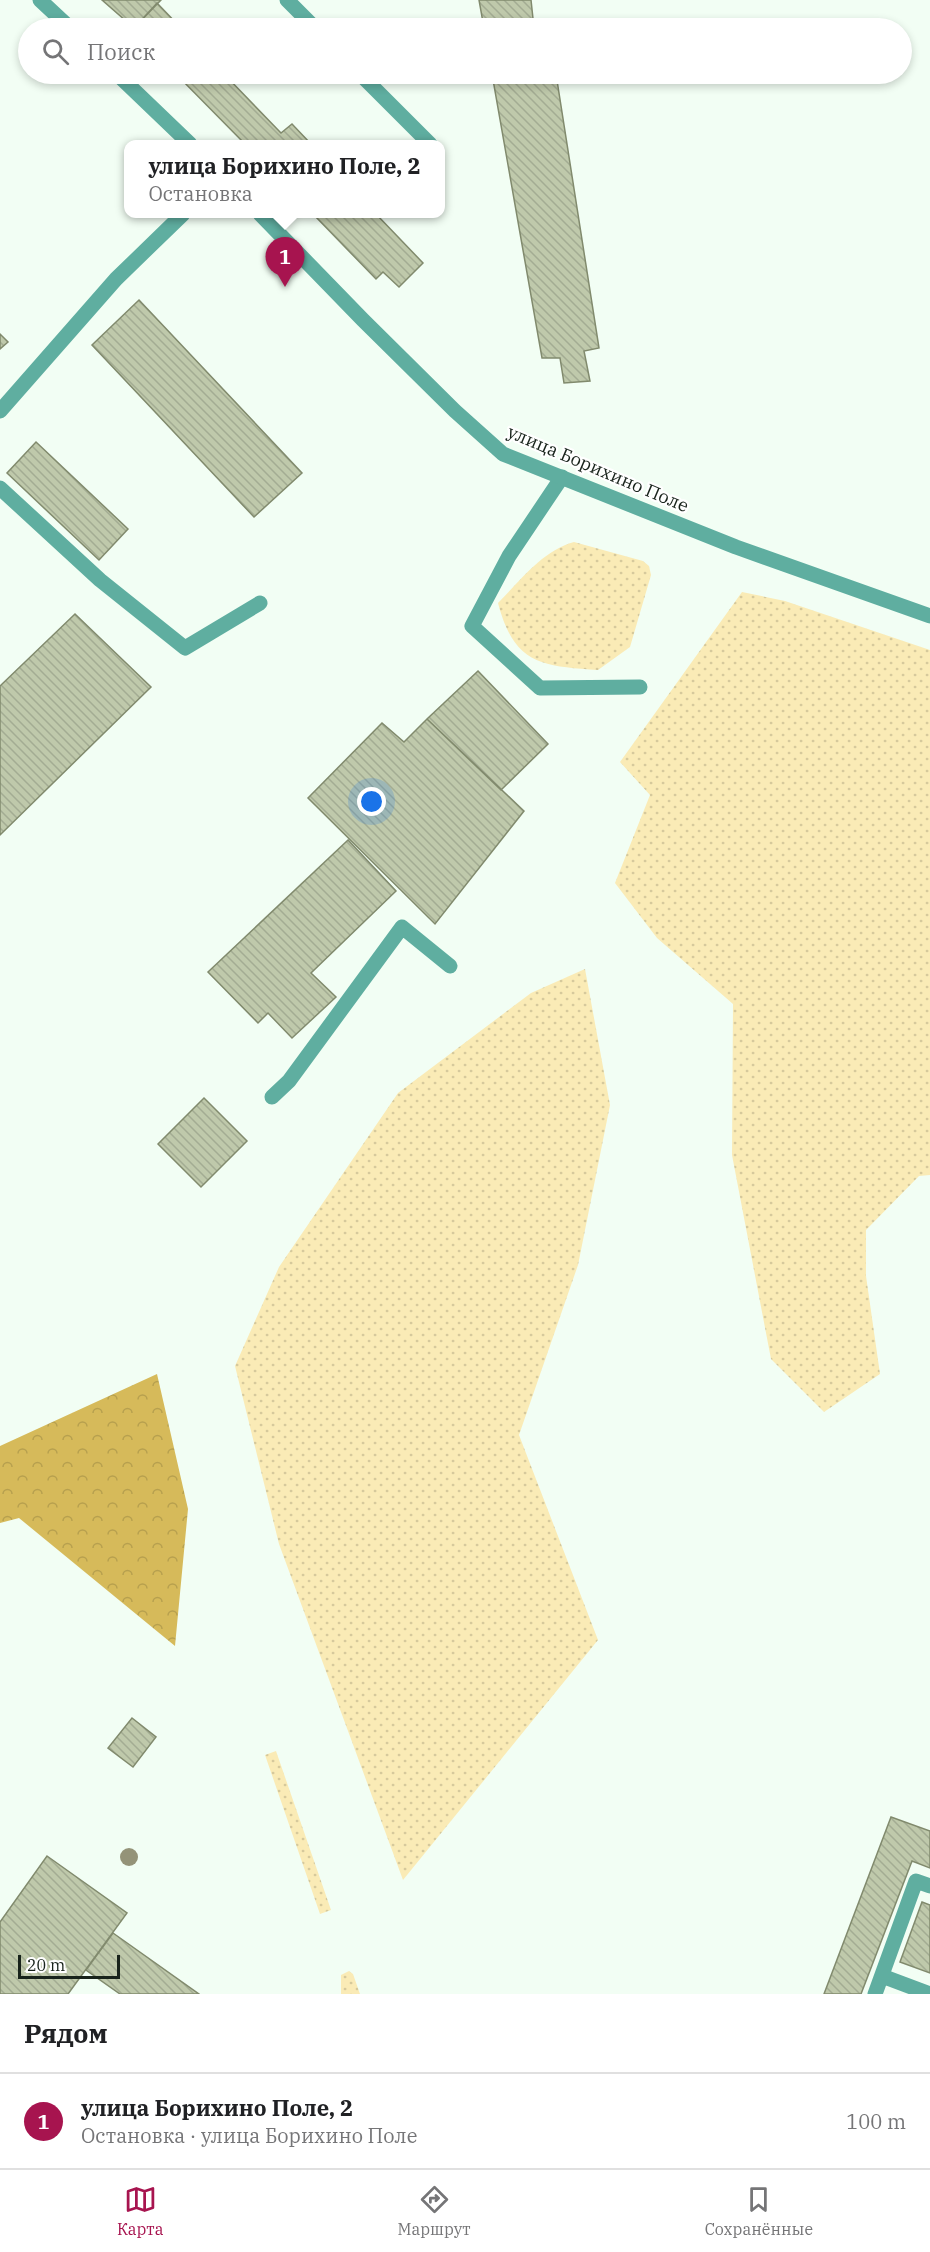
<!DOCTYPE html>
<html lang="ru">
<meta charset="utf-8">
<style>
:root{--surface:#fff;--page:#f6f6f6;--text:#202124;--muted:#757577;--line:#e0e0e0;--accent:#a7144f}
body{margin:0;font-family:"IBM Plex Serif",serif;background:var(--page);color:var(--text)}
.scale{position:absolute;left:18px;bottom:15px;width:102px;box-sizing:border-box;padding-left:6px;border:3px solid #18231b;border-top:0;font-size:16px;line-height:21px;white-space:nowrap;color:#18231b;-webkit-text-stroke:4px #fff;paint-order:stroke}
.you{position:absolute;left:372px;top:802px;width:21px;height:21px;margin:-15px;border:4px solid #fff;border-radius:50%;background:#1a73e8;box-shadow:0 0 0 9px #1a73e833}
.badge{display:grid;place-items:center;width:39px;height:39px;border-radius:50%;background:var(--accent);color:#fff;font-size:20px;font-weight:700}
.pin{position:absolute;translate:-50% -50px;filter:drop-shadow(0 2px 3px #0008)}
.pin::after{content:'';position:absolute;top:32px;width:21px;height:18px;background:inherit;clip-path:polygon(0 0,100% 0,50% 100%)}
.popup{position:absolute;left:124px;top:140px;width:321px;height:78px;box-sizing:border-box;display:grid;place-content:center;border-radius:12px;background:var(--surface);filter:drop-shadow(0 2px 4px #0005);font-size:20px;white-space:nowrap;color:var(--muted)}
.popup b{font-size:22px;color:var(--text)}
.popup::after{content:'';position:absolute;left:50%;top:100%;margin-left:-12px;border:12px solid transparent;border-top-color:var(--surface)}
.list{margin:0;padding:0;list-style:none}
h2{display:flex;justify-content:space-between;align-items:center;height:78px;margin:0;padding:0 24px;font-size:26px}
h2 small{font-size:20px;font-weight:400;color:var(--muted)}
.list li{display:grid;grid-template-columns:39px 1fr auto;gap:18px;align-items:center;box-sizing:border-box;height:96px;padding:0 24px;border-top:2px solid var(--line)}
.list b{display:block;font-size:22px;white-space:nowrap}
.list p{margin:0;font-size:20px;white-space:nowrap;color:var(--muted)}
.list em{font-size:20px;font-style:normal;color:var(--muted)}
.icon{flex:none;width:33px;height:33px;fill:none;stroke:currentColor;stroke-width:2;stroke-linecap:round;stroke-linejoin:round}
.map{position:relative;flex:none;width:930px;height:1994px;overflow:hidden}
.search{position:absolute;background:var(--surface);box-shadow:0 3px 9px #0003;left:18px;right:18px;top:18px;height:66px;display:flex;align-items:center;gap:15px;box-sizing:border-box;padding:0 21px;border-radius:33px;color:var(--muted);font-size:22px}
.sheet{height:174px;background:var(--surface)}
nav{display:flex;justify-content:space-around;align-items:center;box-sizing:border-box;height:84px;border-top:2px solid var(--line);background:var(--surface);font-size:16px;color:var(--muted)}
nav a{display:grid;justify-items:center;gap:3px}
nav .on{color:var(--accent)}
.map>svg:first-child{display:block}
.green{fill:url(#green-dots)}
.forest{fill:url(#forest-crowns)}
.building{fill:url(#building-back-hatch);stroke:#818a6d;stroke-width:1.5}
.lines{fill:none;stroke-linecap:round;stroke-linejoin:round}
.lane{stroke:#5faea0;stroke-width:15}
.street{stroke:#5faea0;stroke-width:15}
.tree{fill:#949378}
.labels{text-anchor:middle;stroke-width:4.5;stroke-linejoin:round;paint-order:stroke}
.street-label{font-size:18px;fill:#18231b;stroke:#fff}
</style>
<div class="map">
<svg width="930" height="1994" viewBox="0 0 930 1994">
<defs>
<pattern id="green-dots" width="8" height="8" patternUnits="userSpaceOnUse" patternTransform="scale(1.5)"><rect width="8" height="8" fill="#faebb6"/><path d="M2 2h.1M6 6h.1" fill="none" stroke="#d6c99c" stroke-width="1.8" stroke-linecap="round"/></pattern>
<pattern id="forest-crowns" width="20" height="18" patternUnits="userSpaceOnUse" patternTransform="scale(1.5)"><rect width="20" height="18" fill="#d6ba5a"/><path d="M2 6a3 3 0 1 1 6 0M12 15a3 3 0 1 1 6 0" fill="none" stroke="#b7a04e"/></pattern>
<pattern id="building-back-hatch" width="6" height="6" patternUnits="userSpaceOnUse" patternTransform="scale(1.5)"><rect width="6" height="6" fill="#bfc9ab"/><path d="M-1 5l2 2M0 0l6 6M5-1l2 2" fill="none" stroke="#a3ac93"/></pattern>
</defs>
<rect width="100%" height="100%" fill="#f2fef4"/>
<path class="green" d="M574,542L643,561L649,566L651,575L630,647L598,670C541,666 514,664 498,603C521,580 542,551 574,542Z
M742,592L785,601L930,650V1175L919,1176L866,1230V1276L880,1374L824,1412L771,1359L732,1155L733,1004L657,938L615,883L650,795L620,762Z
M585,969L610,1105L578,1265L519,1435L598,1640L403,1880L279,1544L235,1366L279,1267L398,1093L531,993Z
M276,1751L331,1910L320,1914L265,1755Z
M349,1971L353,1974L360,1994H341V1975Z"/>
<path class="forest" d="M157,1374L188,1509L175,1646L19,1518L0,1523V1446Z"/>
<path class="building" d="M102,0H161L134,28Z
M479,0H531L534,28H484Z
M157,3L181,28H134Z
M176,74H224L281,133L292,124L311,144H245Z
M492,74H556L599,348L584,351L590,381L564,383L560,358H542Z
M313,214H376L423,263L399,287L383,272L376,279Z
M139,300L302,473L254,517L92,345Z
M0,334L8,342L0,349Z
M36,442L128,529L99,560L7,473Z
M75,614L151,687L0,835V686Z
M478,671L548,744L501,790L427,719Z
M427,719L524,811L435,924L308,798L382,723L404,742Z
M348,840L396,891L311,973L336,997L292,1038L268,1013L258,1023L208,972Z
M204,1098L247,1141L201,1187L158,1144Z
M132,1718L156,1737L133,1767L108,1748Z
M891,1817L930,1831V1868L912,1861L861,1994H824Z
M47,1856L127,1913L68,1994H0V1922Z
M922,1902L930,1905V1973L900,1962Z
M113,1933L199,1994H120L86,1970Z"/>
<g class="lines">
<path class="lane" d="M287,0L315,28
M360,74L430,144
M0,411L116,279L183,214
M562,477L509,556L472,626L540,688L640,687
M0,488L100,580L185,648L260,603
M272,1097L289,1081L402,927L450,966
M882,1976L930,1994
M875,1994L916,1881L930,1886"/>
<path class="street" d="M40,0L70,28
M117,74L190,144
M260,214L363,320L455,411L503,454L736,547L930,616"/>
</g>
<circle class="tree" cx="129" cy="1857" r="9"/>
<g class="labels">
<g class="street-label">
<text transform="translate(598 469) rotate(23)" y="6">улица Борихино Поле</text>
</g>
</g>
</svg>
<div class="scale">20 m</div>
<div class="you"></div>
<div class="pin badge" style="left:285px;top:287px">1</div>
<div class="popup"><b>улица Борихино Поле, 2</b>Остановка</div>
<div class="search"><svg class="icon" aria-label="search" viewBox="0 0 24 24"><circle cx="10" cy="10" r="6"/><path d="M15 15l6 6"/></svg>Поиск</div>
</div>
<section class="sheet">
<h2>Рядом<small></small></h2>
<ul class="list">
<li><span class="badge">1</span><div><b>улица Борихино Поле, 2</b><p>Остановка · улица Борихино Поле</p></div><em>100 m</em></li>
</ul>
</section>
<nav>
<a class="on"><svg class="icon" aria-label="map" viewBox="0 0 24 24"><path d="M3 6l6-2 6 2 6-2v14l-6 2-6-2-6 2zM9 4v14M15 6v14"/></svg>Карта</a>
<a><svg class="icon" aria-label="directions" viewBox="0 0 24 24"><path d="M12 3l9 9-9 9-9-9zM9 14v-3h6M13 9l2 2-2 2"/></svg>Маршрут</a>
<a><svg class="icon" aria-label="saved" viewBox="0 0 24 24"><path d="M7 4h10v16l-5-4-5 4z"/></svg>Сохранённые</a>
</nav>
